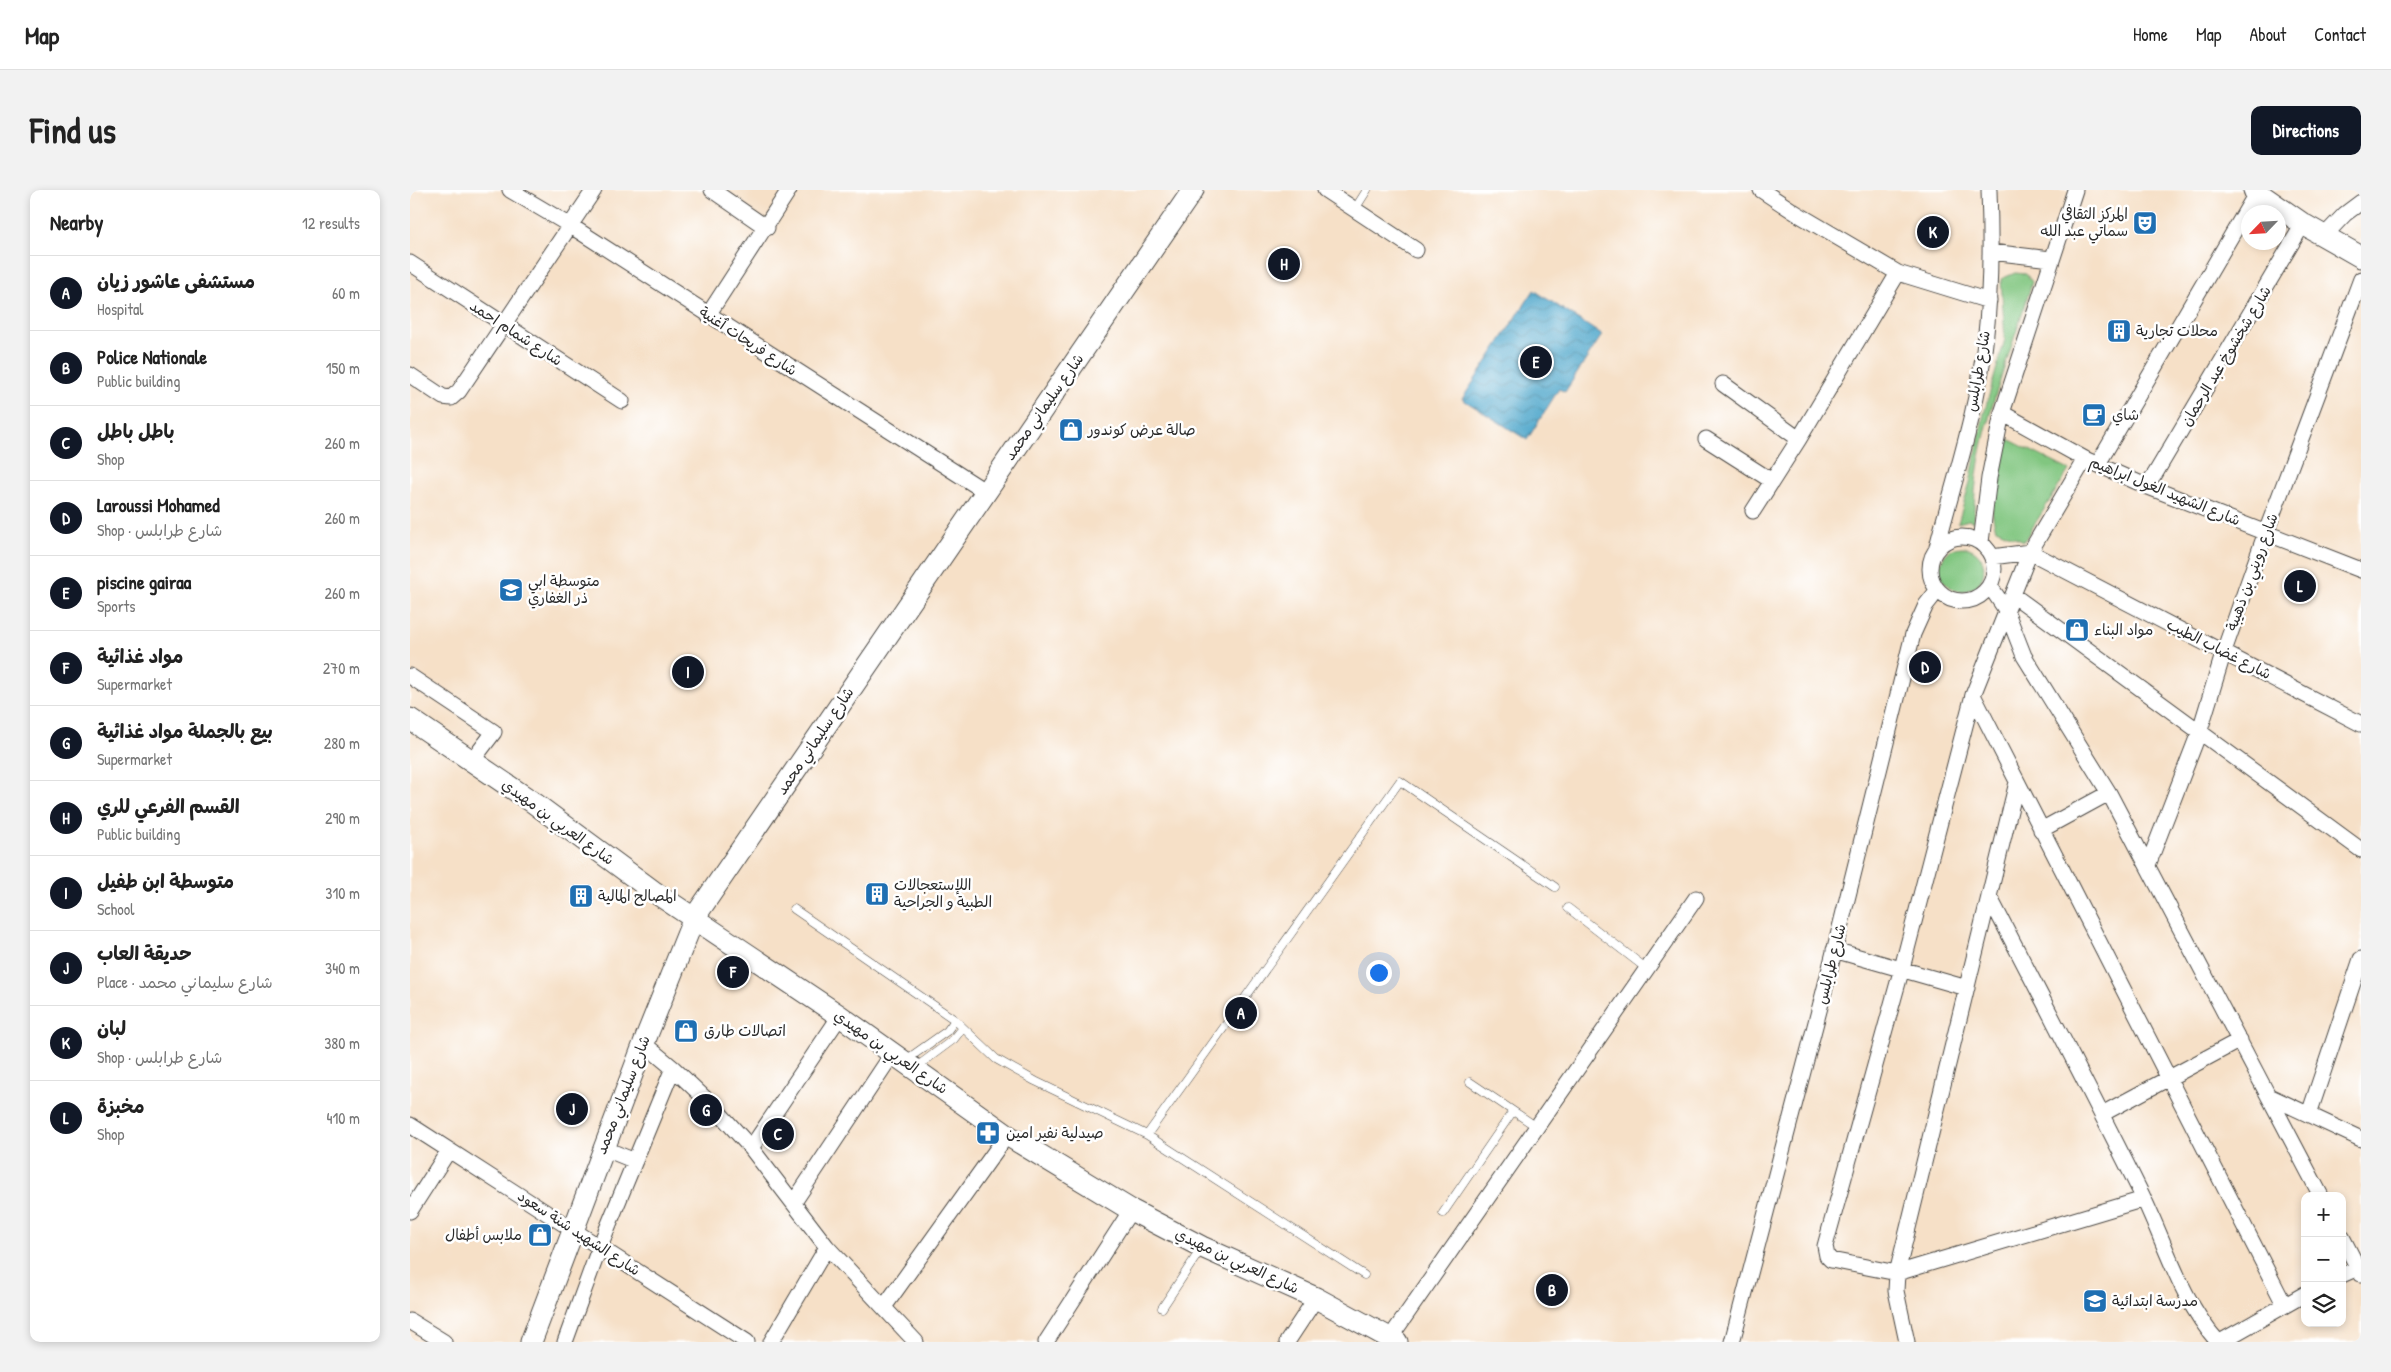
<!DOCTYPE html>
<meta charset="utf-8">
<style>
:root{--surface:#fff;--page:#f2f2f2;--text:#222;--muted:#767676;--line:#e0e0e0;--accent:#111827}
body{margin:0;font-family:"Patrick Hand","Playpen Sans Arabic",sans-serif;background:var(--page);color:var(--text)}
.controls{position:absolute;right:15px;bottom:15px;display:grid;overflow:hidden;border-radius:10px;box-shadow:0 2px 8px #0003}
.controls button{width:45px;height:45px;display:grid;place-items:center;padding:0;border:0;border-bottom:1px solid var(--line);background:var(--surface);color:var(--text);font:25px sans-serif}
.compass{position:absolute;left:1831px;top:15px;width:45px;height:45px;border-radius:50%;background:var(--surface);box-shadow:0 2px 8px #0003;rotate:245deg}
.you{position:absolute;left:968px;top:782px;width:18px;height:18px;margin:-12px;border:4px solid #fff;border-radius:50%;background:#1a73e8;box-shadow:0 0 0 8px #1a73e833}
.badge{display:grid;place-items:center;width:32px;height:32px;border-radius:50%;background:var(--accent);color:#fff;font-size:16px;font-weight:700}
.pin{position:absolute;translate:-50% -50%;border:2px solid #fff;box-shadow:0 1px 5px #0006}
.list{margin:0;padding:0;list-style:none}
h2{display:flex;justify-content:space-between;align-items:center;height:65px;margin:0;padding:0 20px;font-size:21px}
h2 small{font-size:16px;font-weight:400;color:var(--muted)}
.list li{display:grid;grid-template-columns:32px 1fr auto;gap:15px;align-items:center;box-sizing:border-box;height:75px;padding:0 20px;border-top:1px solid var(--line)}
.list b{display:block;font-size:19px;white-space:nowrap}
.list p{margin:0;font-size:16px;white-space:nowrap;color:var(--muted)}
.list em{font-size:16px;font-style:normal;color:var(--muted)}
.icon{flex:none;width:28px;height:28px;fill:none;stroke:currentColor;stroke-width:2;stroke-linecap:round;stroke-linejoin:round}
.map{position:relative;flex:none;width:1951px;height:1152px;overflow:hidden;border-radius:10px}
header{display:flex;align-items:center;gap:30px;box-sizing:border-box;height:70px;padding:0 25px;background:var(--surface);border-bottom:1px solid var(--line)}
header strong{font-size:24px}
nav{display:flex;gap:28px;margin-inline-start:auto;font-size:18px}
.intro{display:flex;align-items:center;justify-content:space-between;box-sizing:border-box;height:120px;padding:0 30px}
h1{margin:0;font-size:35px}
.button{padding:12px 22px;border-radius:10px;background:var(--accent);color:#fff;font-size:18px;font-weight:700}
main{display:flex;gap:30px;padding:0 30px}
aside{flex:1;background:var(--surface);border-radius:10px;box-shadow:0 2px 8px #0003}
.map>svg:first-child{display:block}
.green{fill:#81c680;stroke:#567856}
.water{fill:url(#water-waves);stroke:#3c687a}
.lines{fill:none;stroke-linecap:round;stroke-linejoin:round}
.lane-casing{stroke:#494642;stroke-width:9}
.street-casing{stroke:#494642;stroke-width:17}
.secondary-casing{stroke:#494642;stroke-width:23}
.lane{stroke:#fff;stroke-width:8}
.street{stroke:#fff;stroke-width:15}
.secondary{stroke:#fff;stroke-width:21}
.labels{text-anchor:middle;stroke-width:5;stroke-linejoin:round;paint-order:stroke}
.poi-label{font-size:15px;fill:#2b2b2b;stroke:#fff;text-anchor:start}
.street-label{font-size:15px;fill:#2b2b2b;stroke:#fff}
</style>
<header>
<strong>Map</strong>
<nav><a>Home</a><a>Map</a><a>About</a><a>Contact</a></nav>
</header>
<div class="intro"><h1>Find us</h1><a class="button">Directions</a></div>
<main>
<aside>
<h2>Nearby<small>12 results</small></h2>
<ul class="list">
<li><span class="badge">A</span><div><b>مستشفى عاشور زيان</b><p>Hospital</p></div><em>60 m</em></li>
<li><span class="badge">B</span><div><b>Police Nationale</b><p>Public building</p></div><em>150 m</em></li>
<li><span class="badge">C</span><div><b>باطل باطل</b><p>Shop</p></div><em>260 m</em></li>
<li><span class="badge">D</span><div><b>Laroussi Mohamed</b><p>Shop · شارع طرابلس</p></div><em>260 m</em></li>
<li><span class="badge">E</span><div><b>piscine gairaa</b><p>Sports</p></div><em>260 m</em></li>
<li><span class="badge">F</span><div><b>مواد غذائية</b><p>Supermarket</p></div><em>270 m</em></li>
<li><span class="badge">G</span><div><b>بيع بالجملة مواد غذائية</b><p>Supermarket</p></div><em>280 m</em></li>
<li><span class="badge">H</span><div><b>القسم الفرعي للري</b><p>Public building</p></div><em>290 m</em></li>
<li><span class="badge">I</span><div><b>متوسطة ابن طفيل</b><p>School</p></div><em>310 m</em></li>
<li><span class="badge">J</span><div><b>حديقة العاب</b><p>Place · شارع سليماني محمد</p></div><em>340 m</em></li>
<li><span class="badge">K</span><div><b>لبان</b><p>Shop · شارع طرابلس</p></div><em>380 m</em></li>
<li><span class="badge">L</span><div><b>مخبزة</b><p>Shop</p></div><em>410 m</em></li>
</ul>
</aside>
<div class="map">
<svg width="1951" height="1152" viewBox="0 0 1951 1152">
<defs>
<pattern id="water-waves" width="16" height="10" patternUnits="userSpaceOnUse" patternTransform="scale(1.25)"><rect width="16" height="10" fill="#4da6ca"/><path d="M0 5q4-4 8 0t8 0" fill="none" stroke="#4087a4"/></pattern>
</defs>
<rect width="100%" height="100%" fill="#fff"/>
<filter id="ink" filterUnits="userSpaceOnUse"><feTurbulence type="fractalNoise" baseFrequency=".02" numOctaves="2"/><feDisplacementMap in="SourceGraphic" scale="10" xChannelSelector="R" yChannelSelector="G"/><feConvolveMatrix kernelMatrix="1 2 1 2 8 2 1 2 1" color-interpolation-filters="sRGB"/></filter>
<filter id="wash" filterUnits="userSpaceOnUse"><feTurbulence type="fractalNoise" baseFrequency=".0096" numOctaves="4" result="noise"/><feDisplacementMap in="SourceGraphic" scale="20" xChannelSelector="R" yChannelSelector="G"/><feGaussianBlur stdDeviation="1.12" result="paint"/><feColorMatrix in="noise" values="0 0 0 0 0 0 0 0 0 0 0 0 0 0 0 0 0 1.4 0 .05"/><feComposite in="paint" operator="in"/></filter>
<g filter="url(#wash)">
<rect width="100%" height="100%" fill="#f6e0c7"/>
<path class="green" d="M1605,83L1616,84L1622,92C1600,168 1562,252 1564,332L1559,330L1548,333L1560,292L1574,223L1595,149L1591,89Z
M1596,248L1659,280L1614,351L1586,339C1576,312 1588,274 1596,248Z
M1530 379a22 22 0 1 1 44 0a22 22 0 1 1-44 0Z"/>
<path class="water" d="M1124,100L1192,145L1155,202L1149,199L1117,250L1052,209Z"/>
</g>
<g filter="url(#ink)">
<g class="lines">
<defs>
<path id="lane" d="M945,19L957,0
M1158,718L1237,779
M384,719L545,830L586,869L625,891L737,945L990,591L1145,697
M496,870L537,841L545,830
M505,878L544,849L552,839
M1060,892L1103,921
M737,945L954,1085
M1033,1023L1103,921L1127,937
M752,1118L791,1059"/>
<path id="street" d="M100,0L161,36L576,302
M302,0L357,38
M915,0L1006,60
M1351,0L1386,23L1488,83L1579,111
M1914,46L1935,24L1951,12
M1581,62L1641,69
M0,73L212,211
M298,125L379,0
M0,185L33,207L41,208L49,201L184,0
M1313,194L1389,249
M1592,223L1675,269L1736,296L1951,380
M1296,249L1362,291
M1675,269L1620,362L1563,505L1492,778L1415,1056L1417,1066L1421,1070L1487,1083L1734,1009
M1688,274L1847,2
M1736,296L1745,284L1893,34
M1343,321L1389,249L1488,83
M1520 379a32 32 0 1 1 64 0a32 32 0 1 1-64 0Z
M1571,352L1579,288L1592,223L1665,0
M1527,357C1544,290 1567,222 1575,153C1581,102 1581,51 1579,0
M1582,367L1620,362L1951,534
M1580,396L1596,420L1614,466L1699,603L1911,1006
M1603,405L1951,660
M0,486L84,542L62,571
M1563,505L1874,1114
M1631,640L1699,603
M1738,675L1790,540L1814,461L1856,342L1951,89
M1579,706C1630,804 1681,902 1730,1001C1755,1051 1770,1109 1808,1152
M1424,760L1557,798
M233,853L263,878L303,916L341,958L417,1057L506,1152
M1861,907L1951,949
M1692,924L1830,850
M1899,924L1951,769
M0,935L337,1152
M193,958L225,971
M341,958L430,826
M384,1012L483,863
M0,1021L39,960
M1932,1047L1951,1084
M1932,1085L1948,1078
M474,1117L597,945
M0,1131L34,1152
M980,1148L1286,708
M155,1152L190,1056L263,878
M361,1152L417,1057
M636,1152L721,1020
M877,1152L906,1108
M1322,1152L1416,794L1503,444L1516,415L1527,401
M1497,1152L1486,1101L1487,1083L1607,592
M1810,1152L1895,1104"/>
<path id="secondary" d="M1844,0L1893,34L1951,67
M0,529L124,613L243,701L430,826L597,945L721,1020L792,1057L906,1108L987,1152
M121,1152L237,845L284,728L783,0"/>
</defs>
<use href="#lane" class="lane-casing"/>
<use href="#street" class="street-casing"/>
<use href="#secondary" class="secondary-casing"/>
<use href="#lane" class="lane"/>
<use href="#street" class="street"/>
<use href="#secondary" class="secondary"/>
</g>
</g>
<defs>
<symbol id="theatre-square" viewBox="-11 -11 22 22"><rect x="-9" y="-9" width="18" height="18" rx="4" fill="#1f6fb2" stroke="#fff"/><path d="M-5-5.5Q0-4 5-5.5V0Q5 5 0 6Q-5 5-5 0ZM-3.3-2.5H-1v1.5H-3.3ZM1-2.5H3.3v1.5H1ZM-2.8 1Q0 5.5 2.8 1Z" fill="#fff"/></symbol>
<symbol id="building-square" viewBox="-11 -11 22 22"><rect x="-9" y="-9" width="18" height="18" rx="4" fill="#1f6fb2" stroke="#fff"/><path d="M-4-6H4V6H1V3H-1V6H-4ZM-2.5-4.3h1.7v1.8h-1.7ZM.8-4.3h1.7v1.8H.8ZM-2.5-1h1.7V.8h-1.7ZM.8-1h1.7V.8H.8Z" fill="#fff"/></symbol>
<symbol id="cafe-square" viewBox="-11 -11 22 22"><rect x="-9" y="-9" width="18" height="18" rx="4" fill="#1f6fb2" stroke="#fff"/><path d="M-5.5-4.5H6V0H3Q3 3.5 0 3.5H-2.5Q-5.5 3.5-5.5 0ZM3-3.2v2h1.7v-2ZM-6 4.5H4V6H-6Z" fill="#fff"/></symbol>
<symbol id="shop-square" viewBox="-11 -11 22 22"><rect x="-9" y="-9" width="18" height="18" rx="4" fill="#1f6fb2" stroke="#fff"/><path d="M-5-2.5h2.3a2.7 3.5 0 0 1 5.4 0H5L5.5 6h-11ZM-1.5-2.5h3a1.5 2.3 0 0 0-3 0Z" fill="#fff"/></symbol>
<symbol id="school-square" viewBox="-11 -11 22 22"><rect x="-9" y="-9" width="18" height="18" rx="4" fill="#1f6fb2" stroke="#fff"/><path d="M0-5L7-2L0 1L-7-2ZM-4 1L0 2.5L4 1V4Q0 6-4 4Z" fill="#fff"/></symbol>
<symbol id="pharmacy-square" viewBox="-11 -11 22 22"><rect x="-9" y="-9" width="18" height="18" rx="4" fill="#1f6fb2" stroke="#fff"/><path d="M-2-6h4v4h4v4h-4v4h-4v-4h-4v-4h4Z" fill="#fff"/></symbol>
</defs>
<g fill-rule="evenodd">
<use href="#theatre-square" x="1721" y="19" width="28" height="28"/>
<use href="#building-square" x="1695" y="127" width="28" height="28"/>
<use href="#cafe-square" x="1670" y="211" width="28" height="28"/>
<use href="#shop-square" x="647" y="226" width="28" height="28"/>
<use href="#school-square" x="87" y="386" width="28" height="28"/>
<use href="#shop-square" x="1653" y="426" width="28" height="28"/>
<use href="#building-square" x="453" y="690" width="28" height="28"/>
<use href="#building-square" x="157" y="692" width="28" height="28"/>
<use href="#shop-square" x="262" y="827" width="28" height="28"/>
<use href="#pharmacy-square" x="564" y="929" width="28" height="28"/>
<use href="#shop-square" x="116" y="1031" width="28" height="28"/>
<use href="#school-square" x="1671" y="1097" width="28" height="28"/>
</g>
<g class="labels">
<g class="poi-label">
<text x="1718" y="29" text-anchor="end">المركز الثقافي<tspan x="1718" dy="17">سماتي عبد الله</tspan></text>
<text x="1726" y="146">محلات تجارية</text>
<text x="1702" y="230">شاي</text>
<text x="678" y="245">صالة عرض كوندور</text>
<text x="118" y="396">متوسطة ابي<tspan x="118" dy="17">ذر الغفاري</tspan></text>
<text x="1684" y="445">مواد البناء</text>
<text x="484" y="700">اللإستعجالات<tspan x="484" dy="17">الطبية و الجراحية</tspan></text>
<text x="188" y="711">المصالح المالية</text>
<text x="294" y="846">اتصالات طارق</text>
<text x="596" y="948">صيدلية نفير امين</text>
<text x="112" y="1050" text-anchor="end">ملابس أطفال</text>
<text x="1702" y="1116">مدرسة ابتدائية</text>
</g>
<g class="street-label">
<text transform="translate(106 143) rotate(33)" y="5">شارع شمام احمد</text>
<text transform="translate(338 151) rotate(33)" y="5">شارع فريحات ٱغنية</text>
<text transform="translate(1816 166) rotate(-59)" y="5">شارع شخشوخ عبد الرحمان</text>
<text transform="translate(1568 181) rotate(-80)" y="5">شارع طرابلس</text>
<text transform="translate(634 217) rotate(-55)" y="5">شارع سليماني محمد</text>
<text transform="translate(1755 301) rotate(22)" y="5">شارع الشهيد الغول ابراهيم</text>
<text transform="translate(1842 382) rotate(-70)" y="5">شارع رويني بن ذهيبة</text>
<text transform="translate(1809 459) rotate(27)" y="5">شارع غضاب الطيب</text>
<text transform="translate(405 551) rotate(-56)" y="5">شارع سليماني محمد</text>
<text transform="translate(148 632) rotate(36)" y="5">شارع العربي بن مهيدي</text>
<text transform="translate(1421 774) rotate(-76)" y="5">شارع طرابلس</text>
<text transform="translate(481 862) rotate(35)" y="5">شارع العربي بن مهيدي</text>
<text transform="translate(213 905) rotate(-69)" y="5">شارع سليماني محمد</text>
<text transform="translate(169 1043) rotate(33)" y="5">شارع الشهيد شنة سعود</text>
<text transform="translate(827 1071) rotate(25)" y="5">شارع العربي بن مهيدي</text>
</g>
</g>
</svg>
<div class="controls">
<button>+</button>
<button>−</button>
<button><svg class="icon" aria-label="layers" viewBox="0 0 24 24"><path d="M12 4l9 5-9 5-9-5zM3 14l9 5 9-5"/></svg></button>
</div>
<svg class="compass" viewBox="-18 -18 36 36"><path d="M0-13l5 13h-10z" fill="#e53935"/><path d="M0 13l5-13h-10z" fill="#767676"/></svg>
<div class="you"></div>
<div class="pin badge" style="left:831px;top:823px">A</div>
<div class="pin badge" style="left:1142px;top:1100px">B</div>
<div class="pin badge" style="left:368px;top:944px">C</div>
<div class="pin badge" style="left:1515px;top:477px">D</div>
<div class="pin badge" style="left:1126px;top:172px">E</div>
<div class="pin badge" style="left:323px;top:782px">F</div>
<div class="pin badge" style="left:296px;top:920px">G</div>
<div class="pin badge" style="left:874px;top:74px">H</div>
<div class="pin badge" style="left:278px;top:482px">I</div>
<div class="pin badge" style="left:162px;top:919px">J</div>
<div class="pin badge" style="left:1523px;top:42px">K</div>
<div class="pin badge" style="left:1890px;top:396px">L</div>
</div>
</main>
